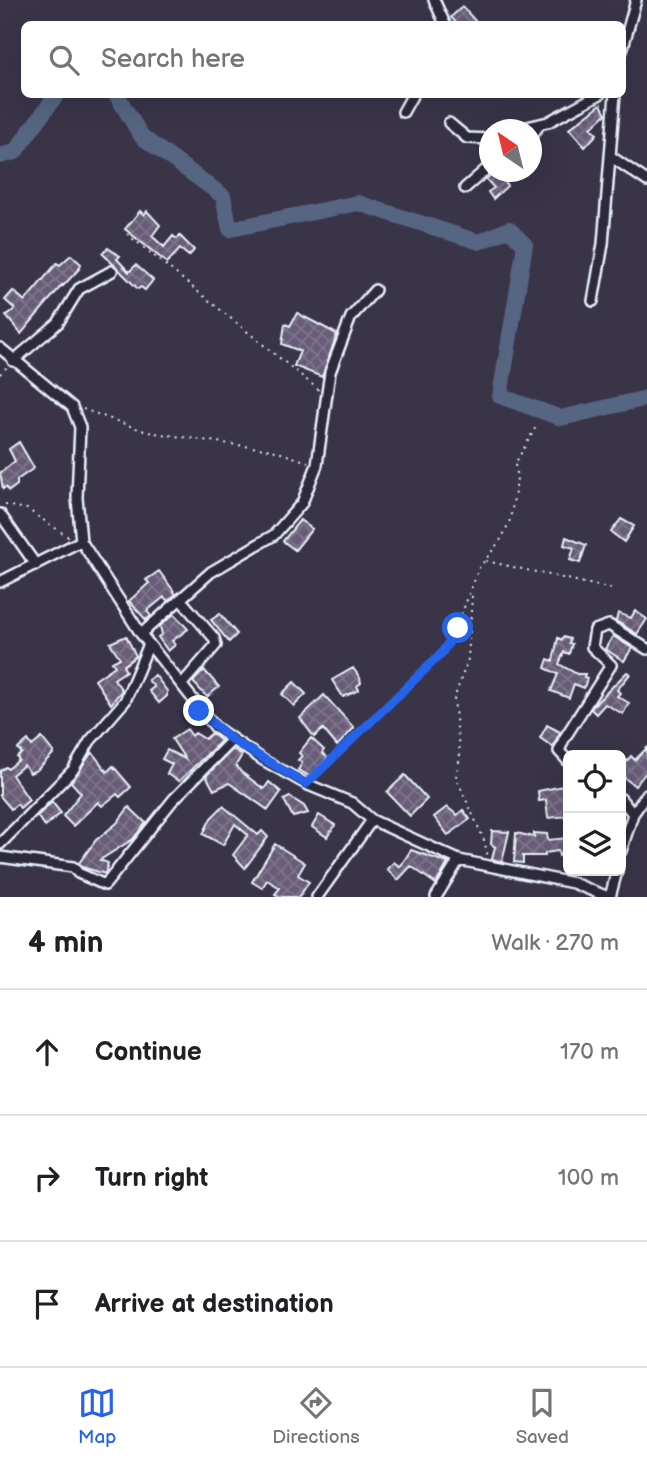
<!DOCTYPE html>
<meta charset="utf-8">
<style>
:root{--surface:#fff;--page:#f6f6f6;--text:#202124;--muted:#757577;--line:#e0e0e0;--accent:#2563eb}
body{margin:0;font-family:"Balsamiq Sans",sans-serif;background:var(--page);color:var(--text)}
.controls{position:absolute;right:21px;bottom:21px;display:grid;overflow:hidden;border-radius:10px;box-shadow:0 7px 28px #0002}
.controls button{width:63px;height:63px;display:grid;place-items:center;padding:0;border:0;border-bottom:2px solid var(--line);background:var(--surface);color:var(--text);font:35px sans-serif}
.compass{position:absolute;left:479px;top:119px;width:63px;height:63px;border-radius:50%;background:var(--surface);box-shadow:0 7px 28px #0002;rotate:325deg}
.stop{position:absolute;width:21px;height:21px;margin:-16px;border:5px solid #2563eb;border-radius:50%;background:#fff}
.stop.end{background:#2563eb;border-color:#fff;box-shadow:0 2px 7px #0008}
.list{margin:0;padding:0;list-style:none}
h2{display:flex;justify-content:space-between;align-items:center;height:91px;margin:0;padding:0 28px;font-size:30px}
h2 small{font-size:23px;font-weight:400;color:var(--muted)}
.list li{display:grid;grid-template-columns:46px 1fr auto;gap:21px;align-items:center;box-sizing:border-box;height:126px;padding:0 28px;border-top:2px solid var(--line)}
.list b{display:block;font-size:26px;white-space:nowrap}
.list em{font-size:23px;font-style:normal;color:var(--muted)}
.icon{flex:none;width:38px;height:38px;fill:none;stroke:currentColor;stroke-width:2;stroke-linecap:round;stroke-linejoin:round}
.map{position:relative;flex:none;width:647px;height:897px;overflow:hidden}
.search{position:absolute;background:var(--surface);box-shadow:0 7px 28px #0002;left:21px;right:21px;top:21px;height:77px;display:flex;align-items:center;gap:18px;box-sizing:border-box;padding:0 24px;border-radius:10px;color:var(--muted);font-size:26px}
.sheet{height:469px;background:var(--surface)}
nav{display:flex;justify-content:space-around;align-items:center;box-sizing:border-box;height:98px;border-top:2px solid var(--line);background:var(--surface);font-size:19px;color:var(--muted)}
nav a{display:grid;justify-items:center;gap:4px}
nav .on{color:var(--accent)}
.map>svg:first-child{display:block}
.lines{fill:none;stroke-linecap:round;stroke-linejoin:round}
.river{stroke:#576581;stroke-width:16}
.building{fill:url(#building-cross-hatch);stroke:#e8f1f8;stroke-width:2}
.street-casing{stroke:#e8f1f8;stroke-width:14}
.path{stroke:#e8f1f8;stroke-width:2;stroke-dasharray:2 5;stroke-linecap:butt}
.street{stroke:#2f2a3d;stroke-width:9}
.route{stroke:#2563eb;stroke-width:9}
</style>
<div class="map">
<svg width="647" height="897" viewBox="0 0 647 897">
<defs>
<pattern id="building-cross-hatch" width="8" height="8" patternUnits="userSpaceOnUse" patternTransform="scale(1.75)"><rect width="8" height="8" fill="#685c78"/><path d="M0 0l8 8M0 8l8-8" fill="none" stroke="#7e748c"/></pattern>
</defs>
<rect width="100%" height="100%" fill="#3a3449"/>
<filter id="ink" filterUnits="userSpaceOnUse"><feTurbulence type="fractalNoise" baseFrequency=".0143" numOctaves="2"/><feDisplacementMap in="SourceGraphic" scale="14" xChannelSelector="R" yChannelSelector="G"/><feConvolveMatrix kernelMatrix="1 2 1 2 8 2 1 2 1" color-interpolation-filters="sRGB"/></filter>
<g filter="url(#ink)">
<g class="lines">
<path class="river" d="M116,94L142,137L223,196L230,229L358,203L479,242L509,229L525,245L500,396L561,418L647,398
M0,156L15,152L57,94"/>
</g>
<path class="building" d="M462,7L468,13L478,24H457L451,17Z
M601,104L606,114L591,128L597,134L585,147L569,129Z
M494,172L503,177L507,186L493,199L488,192L494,188L486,179Z
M140,211L144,215L147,211L160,225L152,236L164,247L173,236L177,239L180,236L194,250L189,256L180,249L167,263L125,229Z
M108,248L120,256L117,259L129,272L136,265L153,280L145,290L141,287L138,289L102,253Z
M71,255L81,264L79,269L63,286L62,285L21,334L6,316L15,309L5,300L13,291L25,301L57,263L60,265Z
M297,313L337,334L322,377L294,366L300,351L282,344L285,324L290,326Z
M19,442L34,468L17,480V485L9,491L6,487L3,489L0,473L15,461L9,449Z
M621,519L634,526L624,542L611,532Z
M300,520L312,529L295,550L283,541Z
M566,537L586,545L580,563L570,560L574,548L564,545Z
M159,571L176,594L168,601L164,597L147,611L151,616L146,620L129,601L149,583L146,580Z
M635,611L647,619L637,634L616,621L618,613L631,618Z
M174,614L188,629L172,641L175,645L168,651L158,637L162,634L160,626Z
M220,614L237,634L229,642L211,620Z
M126,636L136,656L123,666L126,671L114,679L122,690L111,704L95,680L115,666L112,662L120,658L110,643Z
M613,636L632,648L624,661L605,649Z
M563,637L570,639L569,643L572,644L569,654L564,652L559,664L577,674H585L584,677L587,678L584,688L574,684L569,698L551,691L558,674L545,668L548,659L553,661L558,638L562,640Z
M353,668L360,678L361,683L357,686L359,690L343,697L332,680Z
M204,670L219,687L207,697L193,682Z
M627,672L630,674L617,690L620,693L617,696L629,703L623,714L605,704L596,714L591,709L593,706Z
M155,675L167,691V696L159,703L149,691L154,687L148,680Z
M294,682L306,694L294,706L282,694Z
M324,695L354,728L337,746L323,729L314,737L300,718Z
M547,725L560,732L553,747L540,738Z
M187,729L192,736L195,733L205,739L212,733L221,741L179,781L167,774L172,764L162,759L167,750L185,759L172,739Z
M42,738L54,753L37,770L30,773L24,765L12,775L29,800L20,808L17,804L11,809L0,796V771L6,767L8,769L19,760L17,757L22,753L18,749L28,740L32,746Z
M311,738L324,750L322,753L328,758L311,777L298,770L302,763L298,760L302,756L299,753Z
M647,748V771L635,786L621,775V769L631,756L635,760Z
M233,749L242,755L236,765L241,772L264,789L269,782L281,792L268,810L229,783L214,790L206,776Z
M92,752L107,772L113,766L131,787L120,797L117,794L102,806L98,802L73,826L63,816L81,793L71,782Z
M405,775L427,799L410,816L387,792Z
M568,785V816L548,818L546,800L539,801L538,791Z
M290,797L304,806L308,813L293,817L284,800Z
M52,802L61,813L45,826L37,816Z
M223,806L258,835L262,831L268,837L245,868L233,855L248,835L235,824L223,845L203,834L211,818Z
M129,807L146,823L133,839L100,860L108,863L105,874L82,867L79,863L96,840L117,823Z
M447,807L457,815L463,810L470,819L448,835L434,817Z
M319,815L335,825L327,837L312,827Z
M492,831L509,832L502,862L492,859L495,847L491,844Z
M516,833L534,837V833L547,834L548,840L568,838V855L559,856L558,851L545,853V856H523V863L514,862Z
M275,844L305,863L298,875L309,882L299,897H280L275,894L280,888L267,880L262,888L252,882Z
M411,850L448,863L436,884L411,866L398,880L387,869L394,862L400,867Z"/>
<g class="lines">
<defs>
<path id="street" d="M434,0L445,24
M622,51L636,0
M403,112L413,94
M449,123L467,138L490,139
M515,130L548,122L600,94
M532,135L540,124
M610,156L647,181
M465,188L490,166
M593,301L603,244L615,94
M0,348L72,407L80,427L77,498L81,541L141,634L215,727L263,760L306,784L352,803L372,820L459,860L573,883L608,897
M13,361L58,323L79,289L112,271
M0,514L36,565
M0,582L81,541
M181,600L214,638L216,645L182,684
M141,634L211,572L274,535L302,503L317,465L330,372L351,317L375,290
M568,761L559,751L564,739L611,665L592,647L595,630L609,625L647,649
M621,799L633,814
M0,844L73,770L90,741L125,701L149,644
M621,851L633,814L647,794
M0,857L73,867L78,873L105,885L173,800L232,740
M317,897L372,820
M436,897L459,860
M610,897L617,871"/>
</defs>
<use href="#street" class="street-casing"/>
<path class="path" d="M127,234L319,390
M0,374L7,367
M83,409L147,432L272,450L308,462
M5,505L27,509L70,538
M486,561L612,589
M472,596L468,659L454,699L460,757L456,777L484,840L488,857
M312,778L451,642L479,568L502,538L510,520L517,481L515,464L537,425"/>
<use href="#street" class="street"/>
</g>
</g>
<g class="lines" filter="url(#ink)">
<path class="route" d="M199,711L232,740L306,784L441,654L458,628"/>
</g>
</svg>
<div class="controls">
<button><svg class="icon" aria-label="locate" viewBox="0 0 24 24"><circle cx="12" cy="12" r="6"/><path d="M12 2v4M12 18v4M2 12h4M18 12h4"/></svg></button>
<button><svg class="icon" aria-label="layers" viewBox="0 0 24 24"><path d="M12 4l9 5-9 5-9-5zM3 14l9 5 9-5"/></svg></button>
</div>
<svg class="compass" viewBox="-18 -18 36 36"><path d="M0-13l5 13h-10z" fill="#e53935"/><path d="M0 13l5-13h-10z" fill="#757577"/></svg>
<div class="stop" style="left:458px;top:628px"></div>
<div class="stop end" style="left:199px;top:711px"></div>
<div class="search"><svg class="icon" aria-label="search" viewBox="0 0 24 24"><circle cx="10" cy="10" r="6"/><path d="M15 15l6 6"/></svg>Search here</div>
</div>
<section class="sheet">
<h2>4 min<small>Walk · 270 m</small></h2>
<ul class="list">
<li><svg class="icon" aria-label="ahead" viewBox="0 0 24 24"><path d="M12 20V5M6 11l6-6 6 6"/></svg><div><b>Continue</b></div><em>170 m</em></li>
<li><svg class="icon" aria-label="right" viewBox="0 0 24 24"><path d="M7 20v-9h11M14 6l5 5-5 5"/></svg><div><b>Turn right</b></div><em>100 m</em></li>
<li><svg class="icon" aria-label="arrive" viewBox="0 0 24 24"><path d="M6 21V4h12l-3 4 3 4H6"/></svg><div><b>Arrive at destination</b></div></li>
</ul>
</section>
<nav>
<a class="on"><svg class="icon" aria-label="map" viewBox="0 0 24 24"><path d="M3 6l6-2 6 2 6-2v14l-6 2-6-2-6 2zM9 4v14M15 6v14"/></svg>Map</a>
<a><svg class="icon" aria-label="directions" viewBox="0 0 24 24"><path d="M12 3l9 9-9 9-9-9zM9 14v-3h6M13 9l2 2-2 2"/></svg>Directions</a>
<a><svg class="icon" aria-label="saved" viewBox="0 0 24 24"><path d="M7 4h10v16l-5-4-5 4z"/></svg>Saved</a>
</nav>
